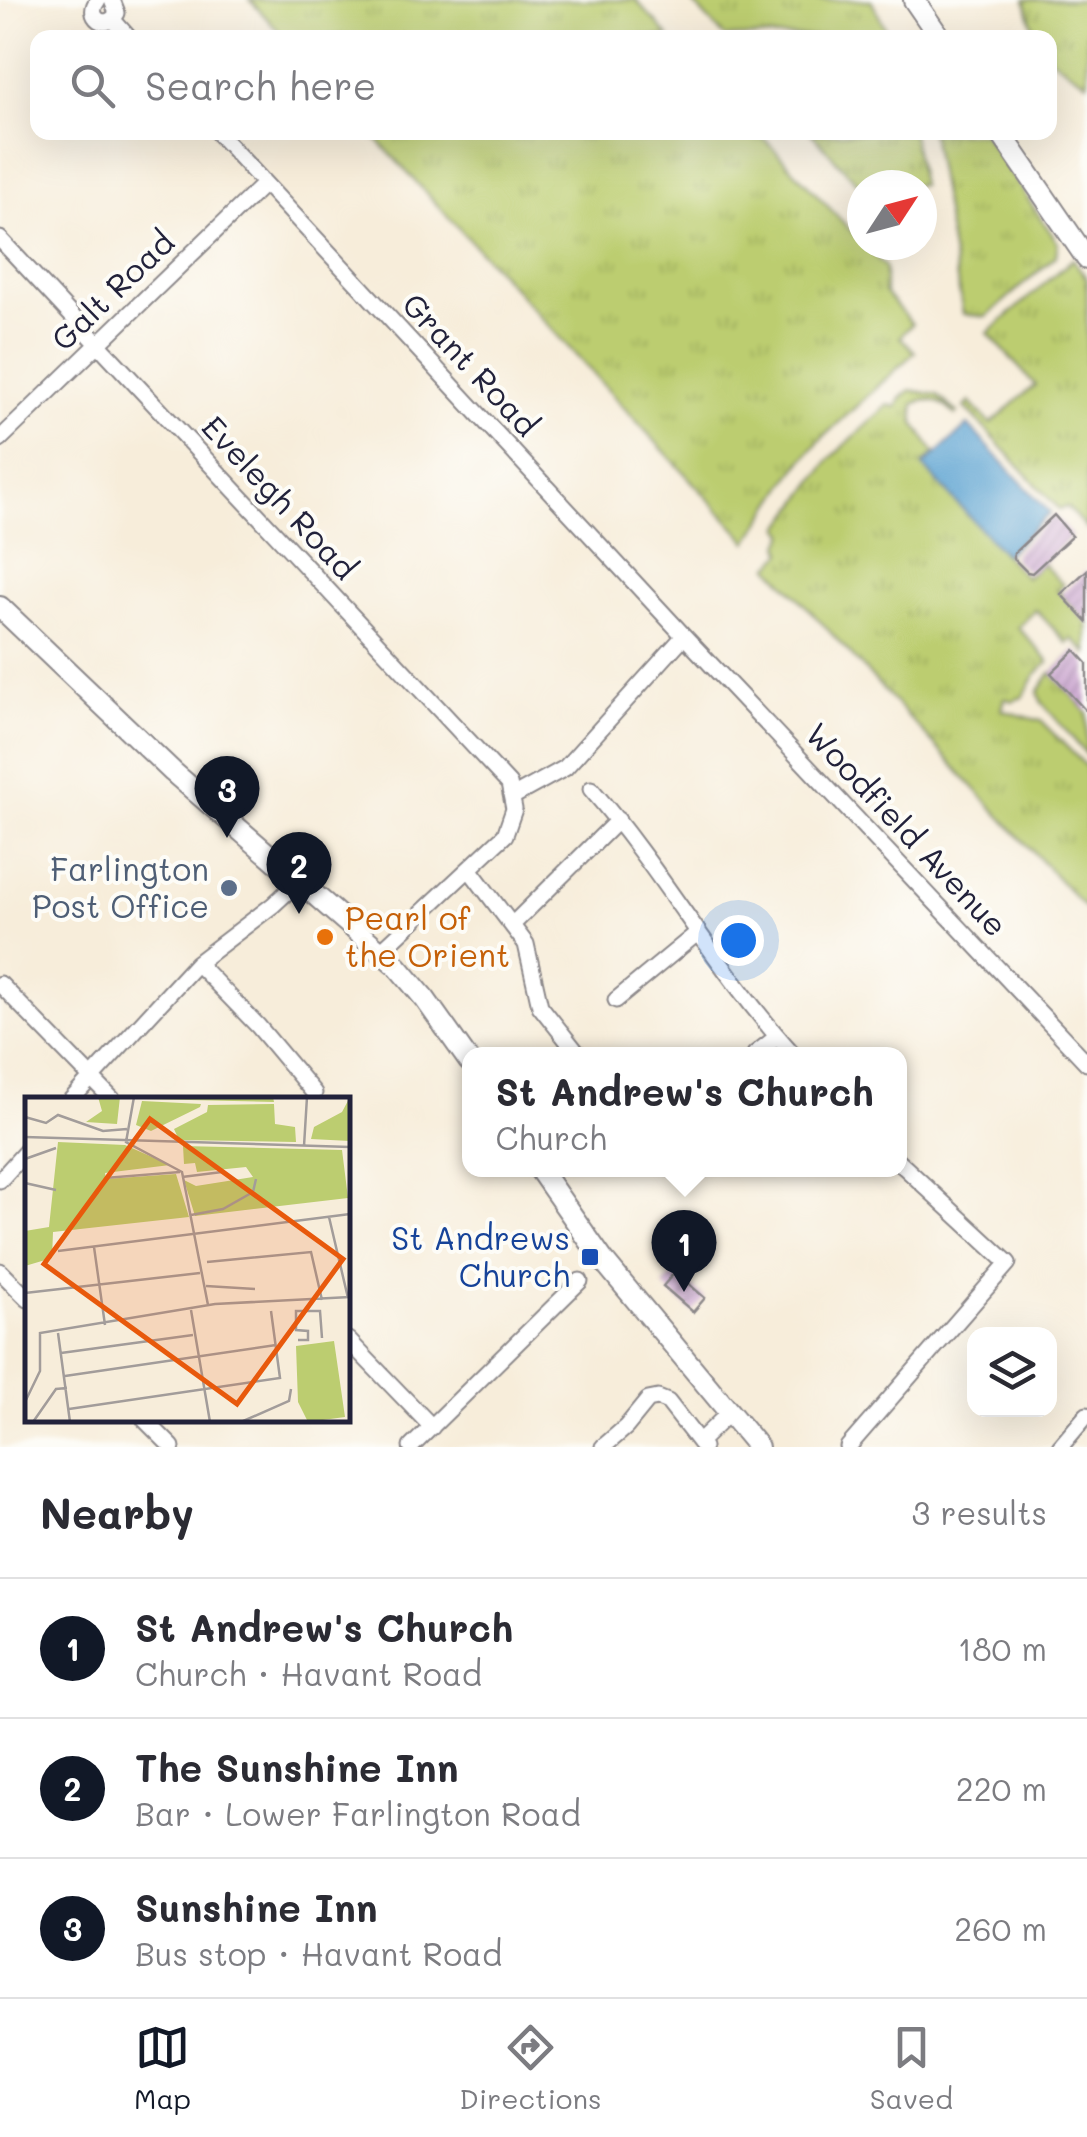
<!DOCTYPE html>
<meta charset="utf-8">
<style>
:root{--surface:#fff;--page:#f2f2f3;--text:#2b2b33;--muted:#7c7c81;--line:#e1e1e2;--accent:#111827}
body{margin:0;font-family:Mali,sans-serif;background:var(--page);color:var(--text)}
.controls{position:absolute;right:30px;bottom:30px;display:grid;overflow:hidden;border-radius:20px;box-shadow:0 10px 40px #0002}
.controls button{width:90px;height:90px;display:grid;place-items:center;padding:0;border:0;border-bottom:2px solid var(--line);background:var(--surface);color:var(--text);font:50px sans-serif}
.compass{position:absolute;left:847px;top:170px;width:90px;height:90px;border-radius:50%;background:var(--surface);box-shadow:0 10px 40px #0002;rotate:54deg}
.you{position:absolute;left:738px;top:940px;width:35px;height:35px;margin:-25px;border:8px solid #fff;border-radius:50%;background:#1a73e8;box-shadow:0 0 0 15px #1a73e833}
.badge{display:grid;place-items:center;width:65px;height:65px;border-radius:50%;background:var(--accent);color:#fff;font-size:32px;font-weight:700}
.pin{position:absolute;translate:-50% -82px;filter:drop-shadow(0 2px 5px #0008)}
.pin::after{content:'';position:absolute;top:52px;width:35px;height:30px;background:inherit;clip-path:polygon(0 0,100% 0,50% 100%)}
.popup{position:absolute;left:462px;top:1047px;width:445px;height:130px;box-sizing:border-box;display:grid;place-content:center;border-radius:20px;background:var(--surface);filter:drop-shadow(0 2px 8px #0005);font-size:32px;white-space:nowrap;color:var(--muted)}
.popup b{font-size:38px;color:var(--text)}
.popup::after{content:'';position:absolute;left:50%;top:100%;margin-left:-20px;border:20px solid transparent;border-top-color:var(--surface)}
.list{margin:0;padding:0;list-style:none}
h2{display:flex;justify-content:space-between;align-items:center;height:130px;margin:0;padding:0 40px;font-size:42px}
h2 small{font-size:32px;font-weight:400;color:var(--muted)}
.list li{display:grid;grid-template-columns:65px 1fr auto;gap:30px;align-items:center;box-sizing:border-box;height:140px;padding:0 40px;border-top:2px solid var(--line)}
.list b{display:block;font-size:38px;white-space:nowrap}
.list p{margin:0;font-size:32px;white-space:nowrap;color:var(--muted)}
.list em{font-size:32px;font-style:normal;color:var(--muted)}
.icon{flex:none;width:55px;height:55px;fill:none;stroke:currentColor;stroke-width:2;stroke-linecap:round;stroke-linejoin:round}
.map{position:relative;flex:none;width:1087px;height:1447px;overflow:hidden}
.search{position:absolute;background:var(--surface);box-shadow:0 10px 40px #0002;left:30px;right:30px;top:30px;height:110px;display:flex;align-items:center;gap:25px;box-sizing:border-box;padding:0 35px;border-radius:20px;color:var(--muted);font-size:38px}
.sheet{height:550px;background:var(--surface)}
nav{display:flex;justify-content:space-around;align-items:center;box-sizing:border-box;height:140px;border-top:2px solid var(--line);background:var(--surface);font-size:28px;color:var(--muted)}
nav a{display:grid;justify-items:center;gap:5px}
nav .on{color:var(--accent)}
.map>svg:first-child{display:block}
.grass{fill:url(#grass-tufts);stroke:#6f7856;stroke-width:2.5}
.water{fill:#5ca3d2;stroke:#3f6286;stroke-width:2.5}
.building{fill:url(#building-hatch)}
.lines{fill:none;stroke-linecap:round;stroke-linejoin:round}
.minor-casing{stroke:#8c888a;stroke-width:19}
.major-casing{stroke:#8c888a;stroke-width:24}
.minor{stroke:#fff;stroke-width:15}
.major{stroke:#fff;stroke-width:20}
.service-dot{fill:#5c6f8a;stroke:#fdfcf7;stroke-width:4}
.food-dot{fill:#e8710a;stroke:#fdfcf7;stroke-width:4}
.transit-dot{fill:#1a4fb4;stroke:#fdfcf7;stroke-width:4}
.labels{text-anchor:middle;stroke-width:8;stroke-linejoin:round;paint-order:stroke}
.street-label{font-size:32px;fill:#22223b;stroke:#fdfcf7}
.service-label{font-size:32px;fill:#4e5e75;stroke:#fdfcf7;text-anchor:end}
.food-label{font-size:32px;fill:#c56008;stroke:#fdfcf7;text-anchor:start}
.transit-label{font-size:32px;fill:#164399;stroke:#fdfcf7;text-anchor:end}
.inset-road{fill:none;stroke:#a29c9a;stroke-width:2.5}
.view{fill:#e8590c;fill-opacity:0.15;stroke:#e8590c;stroke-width:5}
.inset-edge{fill:none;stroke:#22223b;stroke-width:5}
</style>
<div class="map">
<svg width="1087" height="1447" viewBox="0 0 1087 1447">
<defs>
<pattern id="grass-tufts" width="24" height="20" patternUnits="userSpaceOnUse" patternTransform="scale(2.5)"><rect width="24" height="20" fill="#bccd70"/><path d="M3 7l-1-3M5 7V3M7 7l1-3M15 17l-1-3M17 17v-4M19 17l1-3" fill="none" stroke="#a1b062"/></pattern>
<pattern id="building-hatch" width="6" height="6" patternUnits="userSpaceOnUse" patternTransform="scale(2.5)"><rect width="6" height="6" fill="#d0afd4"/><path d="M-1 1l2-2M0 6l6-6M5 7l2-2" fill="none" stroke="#b296b7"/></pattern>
</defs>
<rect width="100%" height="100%" fill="#fdfcf7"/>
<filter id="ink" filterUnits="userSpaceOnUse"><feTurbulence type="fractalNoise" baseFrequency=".01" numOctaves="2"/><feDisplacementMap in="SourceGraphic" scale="20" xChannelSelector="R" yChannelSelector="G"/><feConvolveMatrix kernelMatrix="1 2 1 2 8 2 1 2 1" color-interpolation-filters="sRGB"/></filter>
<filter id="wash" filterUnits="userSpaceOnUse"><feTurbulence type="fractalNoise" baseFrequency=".0048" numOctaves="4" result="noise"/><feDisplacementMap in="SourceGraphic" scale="40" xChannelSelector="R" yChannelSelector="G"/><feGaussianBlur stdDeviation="2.25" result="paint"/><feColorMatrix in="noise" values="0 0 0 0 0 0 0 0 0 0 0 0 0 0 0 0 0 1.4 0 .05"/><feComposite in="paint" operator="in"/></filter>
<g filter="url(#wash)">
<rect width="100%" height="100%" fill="#f7edda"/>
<path class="grass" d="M250,0H636L669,37H284Z
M690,0H871L890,37H725Z
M1025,0H1087V82L1050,58V38L1036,37Z
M371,133H759L885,267V293L912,324L900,337L915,352L821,439L795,469L748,542Z
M811,133H912L921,185H862V188Z
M931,133H983L1058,243L1056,256L986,317L963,314Z
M1073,259L1087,279V529L1067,507L1059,509L965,407L970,402L991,424L1035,385L988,333Z
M910,390L937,395L958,413L955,415C944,403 930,395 914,404V423L935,453L922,465L1026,578L1042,563L1063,585L1058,591L1087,622V653L1073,639L1067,643L1036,610L1018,627L1049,662L1036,674L1023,697L1011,701L1005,698L1002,710L1041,721L1087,767V910L770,567L783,553L781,545L786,533L781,527L831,458L888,405L897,407L901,398Z
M1051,673L1087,712V755L1041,701L1038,692Z"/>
<path class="water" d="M968,425L1050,513L1005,555L923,466Z"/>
<g id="blocks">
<path class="building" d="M1054,515L1072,536L1032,573L1027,572L1013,558L1014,553Z
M1087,570V622L1061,594Z
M1075,650L1087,663V712L1051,673Z
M675,1272L705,1298L693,1312L663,1286Z"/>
</g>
</g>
<g filter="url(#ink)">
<use href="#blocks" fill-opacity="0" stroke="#8c888a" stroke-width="2.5"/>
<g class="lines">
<defs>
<path id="minor" d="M98,0C84,17 107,32 117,13L112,0
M113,20L129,38
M217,132L684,636L1087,1063
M0,239L509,784L514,809L505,835L381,951
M0,439L264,184
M591,789C664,873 718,972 793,1054
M514,796L565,768L684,636
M470,870L526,944L540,1006L578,1054
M513,924L618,820
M197,963L258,1026L314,1093
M0,984L113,1100
M616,1000L696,934
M755,1054L777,1037
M71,1100L197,963L273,905L299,881
M0,1180L28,1149
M0,1271L28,1299
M348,1340L432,1427
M145,1420L172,1447
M699,1442L728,1414
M411,1447L580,1281
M603,1447L626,1427L648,1400L658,1398L668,1402L703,1447
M848,1447L1008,1263L899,1162
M1060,1447L1087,1415"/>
<path id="major" d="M914,0L940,38
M1000,132L1087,259
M0,607L173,772L397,966L425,999L469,1061
M540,1170L603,1260L758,1447"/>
</defs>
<use href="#minor" class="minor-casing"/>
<use href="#major" class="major-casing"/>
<use href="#minor" class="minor"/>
<use href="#major" class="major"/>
</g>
</g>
<circle class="service-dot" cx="229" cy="888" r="10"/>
<circle class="food-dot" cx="325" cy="937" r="10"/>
<rect class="transit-dot" x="580" y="1247" width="20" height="20" rx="5"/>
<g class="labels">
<g class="street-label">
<text transform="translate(113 291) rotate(-44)" y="11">Galt Road</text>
<text transform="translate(470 365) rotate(47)" y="11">Grant Road</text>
<text transform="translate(279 498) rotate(47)" y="11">Evelegh Road</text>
<text transform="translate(906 830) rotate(47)" y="11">Woodfield Avenue</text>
</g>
<g class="service-label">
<text x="209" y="881">Farlington<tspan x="209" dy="37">Post Office</tspan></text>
</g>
<g class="food-label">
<text x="345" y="930">Pearl of<tspan x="345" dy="37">the Orient</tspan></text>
</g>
<g class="transit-label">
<text x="570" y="1250">St Andrews<tspan x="570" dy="37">Church</tspan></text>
</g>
</g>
<g transform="translate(25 1097)">
<rect width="325" height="325" fill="#f7edda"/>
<path d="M73,0H95L92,27L61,25L77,14ZM248,0L249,5L119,2V0ZM325,0V44L286,42L289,30L317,15ZM117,4L176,7L175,10L126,34L111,28ZM249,7L250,27L270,30L271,45L154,43L149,32L182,15L183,8ZM33,45L100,48L145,68L80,76L81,82L151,77L164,120L28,135L27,161L0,169V134L24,130ZM158,49L317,53L323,101L170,119L159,83L171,89L228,80L221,70L172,75L170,66L159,67ZM309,244L320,320L283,325L273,305L271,249Z" fill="#bccd70"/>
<path class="inset-road" d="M109,0L101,45L157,75L183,208M0,20L21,26L33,18L78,34L102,32M0,40L325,50M279,49L282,0M0,62L31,51M157,80L197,75M80,81L155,75M0,86L31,93M166,118L198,112L228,95L231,82M304,120L323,201M69,150L80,228M33,154L325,117M182,165L286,155L297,203M181,189L230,192M0,196L175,176M166,213L185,325M33,236L45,325M273,243H283V234L271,233V214H295L297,241M36,256L168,238M40,279L251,248M0,305L15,274V236L190,207L325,200M44,312L255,281L246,214M8,325L31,292L42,291M216,325L264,304L266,292"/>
<path class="view" d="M125,22L318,162L212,307L19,167Z"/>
<rect width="325" height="325" class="inset-edge"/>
</g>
</svg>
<div class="controls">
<button><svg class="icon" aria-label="layers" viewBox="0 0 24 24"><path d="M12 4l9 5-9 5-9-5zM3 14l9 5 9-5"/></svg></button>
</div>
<svg class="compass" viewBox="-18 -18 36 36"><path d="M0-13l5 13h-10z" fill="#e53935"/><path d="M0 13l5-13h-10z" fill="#7c7c81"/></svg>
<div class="you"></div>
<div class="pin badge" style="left:684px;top:1292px">1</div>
<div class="popup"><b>St Andrew's Church</b>Church</div>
<div class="pin badge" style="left:299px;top:914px">2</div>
<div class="pin badge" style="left:227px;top:838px">3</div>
<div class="search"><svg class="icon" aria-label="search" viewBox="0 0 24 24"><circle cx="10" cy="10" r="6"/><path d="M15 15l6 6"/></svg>Search here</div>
</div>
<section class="sheet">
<h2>Nearby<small>3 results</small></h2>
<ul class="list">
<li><span class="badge">1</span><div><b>St Andrew's Church</b><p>Church · Havant Road</p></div><em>180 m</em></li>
<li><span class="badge">2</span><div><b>The Sunshine Inn</b><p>Bar · Lower Farlington Road</p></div><em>220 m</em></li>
<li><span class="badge">3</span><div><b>Sunshine Inn</b><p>Bus stop · Havant Road</p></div><em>260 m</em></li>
</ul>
</section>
<nav>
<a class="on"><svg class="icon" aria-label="map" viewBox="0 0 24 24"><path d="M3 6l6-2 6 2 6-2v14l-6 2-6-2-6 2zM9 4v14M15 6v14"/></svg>Map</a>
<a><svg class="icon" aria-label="directions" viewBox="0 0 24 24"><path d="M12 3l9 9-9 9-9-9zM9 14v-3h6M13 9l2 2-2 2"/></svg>Directions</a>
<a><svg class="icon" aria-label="saved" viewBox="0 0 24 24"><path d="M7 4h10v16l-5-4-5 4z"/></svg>Saved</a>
</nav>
